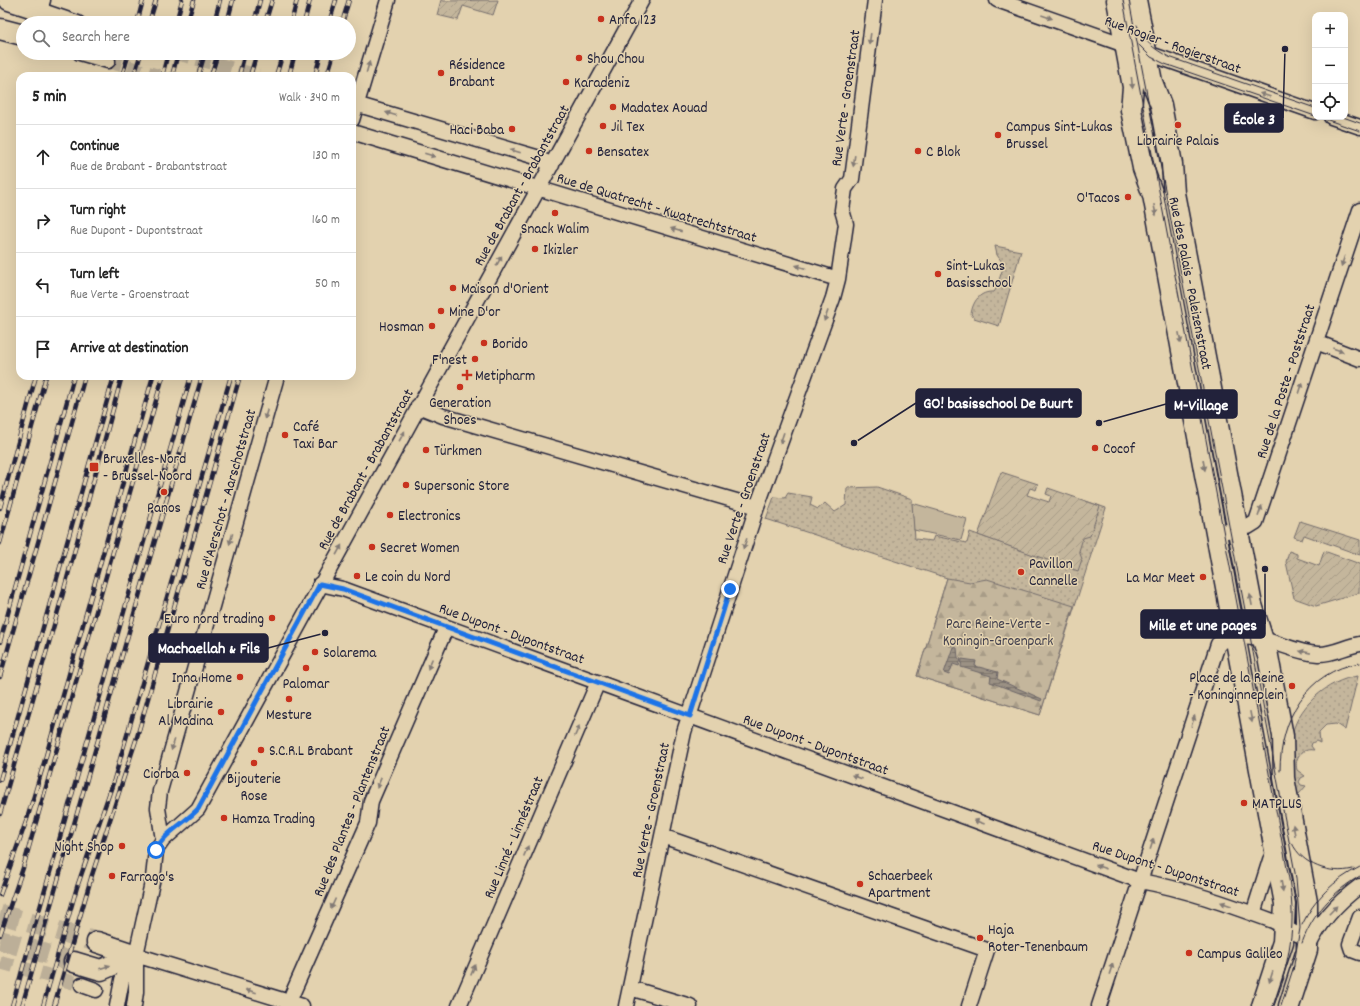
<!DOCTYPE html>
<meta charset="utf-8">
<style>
:root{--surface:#fff;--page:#f2f2f2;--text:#222;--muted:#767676;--line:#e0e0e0}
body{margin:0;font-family:Dekko,sans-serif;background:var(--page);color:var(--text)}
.controls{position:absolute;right:12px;top:12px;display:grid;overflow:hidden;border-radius:8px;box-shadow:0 4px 16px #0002}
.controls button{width:36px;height:36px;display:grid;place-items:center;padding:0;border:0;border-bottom:1px solid var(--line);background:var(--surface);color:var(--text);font:20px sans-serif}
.stop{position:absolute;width:12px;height:12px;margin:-9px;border:3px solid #1a73e8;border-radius:50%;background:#fff}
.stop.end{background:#1a73e8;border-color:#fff;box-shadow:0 1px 4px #0008}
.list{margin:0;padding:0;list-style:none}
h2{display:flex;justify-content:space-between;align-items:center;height:52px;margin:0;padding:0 16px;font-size:17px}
h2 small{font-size:13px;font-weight:400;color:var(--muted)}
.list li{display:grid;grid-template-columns:26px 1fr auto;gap:12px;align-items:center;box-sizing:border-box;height:64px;padding:0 16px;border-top:1px solid var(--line)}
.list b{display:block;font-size:15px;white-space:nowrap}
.list p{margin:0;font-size:13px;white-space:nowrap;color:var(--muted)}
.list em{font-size:13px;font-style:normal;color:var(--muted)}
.icon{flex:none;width:22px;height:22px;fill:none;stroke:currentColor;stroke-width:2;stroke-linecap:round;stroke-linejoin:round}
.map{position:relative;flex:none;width:1360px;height:1006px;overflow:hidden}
.search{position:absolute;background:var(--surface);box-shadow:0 4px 16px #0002;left:16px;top:16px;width:340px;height:44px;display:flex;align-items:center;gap:10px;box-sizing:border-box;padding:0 14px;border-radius:22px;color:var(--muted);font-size:15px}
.panel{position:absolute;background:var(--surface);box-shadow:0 4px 16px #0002;left:16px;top:72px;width:340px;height:308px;border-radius:12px}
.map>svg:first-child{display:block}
.grass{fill:url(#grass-dots);stroke:#736c6c}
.forest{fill:url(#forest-firs);stroke:#736c6c}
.garden{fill:url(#garden-furrows);stroke:#736c6c}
.pitch{fill:#c4b69c;stroke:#736c6c}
.water{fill:url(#water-rules);stroke:#6b6567}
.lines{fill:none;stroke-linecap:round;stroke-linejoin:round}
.street-tunnel{stroke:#bcaf98;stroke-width:14;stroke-dasharray:14 7;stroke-linecap:butt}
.secondary-tunnel{stroke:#bcaf98;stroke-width:20;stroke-dasharray:20 10;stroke-linecap:butt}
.street-casing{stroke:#22223b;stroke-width:17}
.secondary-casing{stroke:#22223b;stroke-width:23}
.street{stroke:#e3d2af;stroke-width:14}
.secondary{stroke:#e3d2af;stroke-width:20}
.tram{stroke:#22223b;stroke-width:1}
.rail-casing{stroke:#22223b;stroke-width:4.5}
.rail{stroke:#e3d2af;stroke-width:3;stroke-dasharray:9;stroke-linecap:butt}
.oneway{fill:#827a75}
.route{stroke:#1a73e8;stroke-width:5}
.poi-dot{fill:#c8321e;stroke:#e3d2af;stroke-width:1.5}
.labels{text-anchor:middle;stroke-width:3;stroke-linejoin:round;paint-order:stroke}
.poi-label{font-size:15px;fill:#22223b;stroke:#e3d2af;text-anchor:start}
.street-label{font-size:15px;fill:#22223b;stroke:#e3d2af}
.park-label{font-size:15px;fill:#42404e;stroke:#e3d2af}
.leader{fill:none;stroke:#22223b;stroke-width:1.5}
.callout-dot{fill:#22223b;stroke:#e3d2af;stroke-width:1.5}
.callout{fill:#22223b;stroke:#22223b;stroke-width:1.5}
.callout-label{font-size:16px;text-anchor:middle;font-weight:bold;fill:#fff}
</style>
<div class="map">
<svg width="1360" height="1006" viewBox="0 0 1360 1006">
<defs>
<pattern id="grass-dots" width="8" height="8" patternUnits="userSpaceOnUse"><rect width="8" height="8" fill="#c4b69c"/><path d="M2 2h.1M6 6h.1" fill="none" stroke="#a89c87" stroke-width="1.8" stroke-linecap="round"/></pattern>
<pattern id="forest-firs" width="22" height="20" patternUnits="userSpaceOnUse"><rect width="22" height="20" fill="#c4b69c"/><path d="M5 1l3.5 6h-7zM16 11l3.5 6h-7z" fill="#a89c87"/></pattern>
<pattern id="garden-furrows" width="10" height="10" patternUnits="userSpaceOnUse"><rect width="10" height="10" fill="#c4b69c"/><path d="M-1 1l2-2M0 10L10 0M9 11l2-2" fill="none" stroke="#a89c87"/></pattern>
<pattern id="water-rules" width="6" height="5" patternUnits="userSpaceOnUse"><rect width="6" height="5" fill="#9b9184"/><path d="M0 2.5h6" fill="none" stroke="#7e766d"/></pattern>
</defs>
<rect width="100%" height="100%" fill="#e3d2af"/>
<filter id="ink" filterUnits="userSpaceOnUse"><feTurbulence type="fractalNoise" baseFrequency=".025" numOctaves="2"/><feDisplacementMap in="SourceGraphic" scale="8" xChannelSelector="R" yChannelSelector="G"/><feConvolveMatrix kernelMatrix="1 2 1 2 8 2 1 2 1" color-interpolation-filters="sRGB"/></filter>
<g filter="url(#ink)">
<path class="grass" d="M995,246L1021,251L999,326L974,318L971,314C973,301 980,291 994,292L996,289L1004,265L997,255Z
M877,487L912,499L915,539L932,541L934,536L967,543L970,532L1060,564L1083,500L1106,508L1040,715L917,676L947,578L766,519L774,497L785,498L788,493L812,497L810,505L818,509L825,503L835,512L846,505L847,488Z
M1358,676L1345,730L1336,724L1326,725L1319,732L1320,743L1316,741L1312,743L1311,746L1314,750C1301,748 1294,758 1297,770L1305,776L1301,778L1299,782L1301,785L1306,786L1299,794H1296C1293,776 1289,758 1291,740C1295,708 1327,680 1358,676Z"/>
<path class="forest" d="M947,578L970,582L987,579L1074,606L1040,715L917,676Z"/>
<path class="garden" d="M441,0L444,1L498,0L493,15L463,6L458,20L437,15Z
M1001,472L1038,484L1036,490L1030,488L1027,495L1049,502L1051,496L1046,494L1048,488L1100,506L1090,536L1083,538L1079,551L1082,559L1078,571L978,535Z
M1300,521L1360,540V555L1304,535L1302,540L1294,537Z
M1289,551L1297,554V558L1319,566L1324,551L1360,564L1359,593L1316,606L1294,598L1286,562Z"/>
<path class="pitch" d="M912,503L967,519L961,540L914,530Z"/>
<path class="water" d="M953,647L957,648L958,658L961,659L959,666L953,664L949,675L944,673Z
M962,659L976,661L975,666L998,672L997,679L1042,699L1041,701L990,682L991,676L961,667Z"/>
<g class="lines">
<path class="street-tunnel" d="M177,53L258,76
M108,61L158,76
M0,962L82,985"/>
<path class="secondary-tunnel" d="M0,914L97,942
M0,940L74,962"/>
<defs>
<path id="street" d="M43,0L40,10L78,23
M997,0L1315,112
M80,53L108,61
M352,103L536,157L552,165
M1331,117L1360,127
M352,120L388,0
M352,132L838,279
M1316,342L1360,359
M418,406L443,416L757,507
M1217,533L1248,527L1256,522L1360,210
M320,584L343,589L1140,881C1185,889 1229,905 1273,921C1283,925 1290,932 1300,935
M662,836L987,950L969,1006
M163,840L158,808L160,791L277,376
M1253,914L1270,860L1275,850
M1360,917L1350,944L1352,950L1360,953
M1308,948C1319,923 1338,902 1360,886
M136,955L302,1006
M82,985L96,990
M630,988L690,1006
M117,1006L122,980L135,957
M134,1006L136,992V955L153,878L156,850L163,840L198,809L642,0
M287,1006L368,823L371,801L446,628
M459,1006L598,682
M626,1006L684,732L757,507L833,298L838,279L846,224L842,210L845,189L852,179L875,0
M1099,1006L1218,644C1252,623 1283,652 1318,654C1332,655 1346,646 1360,644"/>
<path id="secondary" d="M9,0L40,10L36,23
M1117,0L1133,87L1131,110L1143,168L1153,195L1285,904L1283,942L1262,1006
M1136,0L1152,82L1161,105L1172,164L1174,193L1252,605L1268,656L1272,678L1283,736L1284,778L1307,902V950L1289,1006
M0,29L23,35
M97,942L136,955
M74,962L101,970L136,955"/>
</defs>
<use href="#street" class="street-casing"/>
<use href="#secondary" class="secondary-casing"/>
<use href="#street" class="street"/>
<use href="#secondary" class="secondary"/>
<path class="tram" d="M1123,0L1289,879C1295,919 1292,943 1282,982
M1129,0L1296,878L1300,928L1293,971
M1137,25C1143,41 1154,49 1169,57L1315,108
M1139,45L1151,57L1165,64L1315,116
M1319,117L1360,131
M1343,117L1360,123
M1280,771C1280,720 1306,671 1360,663
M1292,843C1302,865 1330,875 1353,869
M1302,925C1314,899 1334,880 1360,867
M1302,943C1313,913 1333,892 1360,876
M1274,1006L1284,978
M1281,1006L1294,966"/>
<defs>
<path id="rail" d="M137,23L143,0
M149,23L156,0
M176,23L182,0
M187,23L194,0
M214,23L220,0
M227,23L233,0
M254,23L260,0
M265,23L272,0
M291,23L297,0
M304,23L310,0
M329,23L336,0
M342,23L349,0
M122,76L129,53
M134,76L141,53
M162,76L168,53
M172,76L178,53
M198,76L205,53
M211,76L218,53
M239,76L245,53
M250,76L257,53
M276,76L283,53
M289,76L295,53
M315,76L321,53
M327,76L334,53
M0,508L36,376
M0,543L46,376
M0,642L74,376
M0,677L85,376
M0,780L114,376
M0,814L62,597L122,376
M0,895L27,819L44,763L153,376
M0,935L23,868L163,376
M12,1006L191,376
M22,1006L202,376
M43,1006L77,887L114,780L231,376
M54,1006L92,875L137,737L240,376"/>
</defs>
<use href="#rail" class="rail-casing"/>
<use href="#rail" class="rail"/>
</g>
<defs><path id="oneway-solid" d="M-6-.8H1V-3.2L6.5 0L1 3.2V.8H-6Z"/></defs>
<g class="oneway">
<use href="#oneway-solid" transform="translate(1047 17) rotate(19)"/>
<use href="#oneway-solid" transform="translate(870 39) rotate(98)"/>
<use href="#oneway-solid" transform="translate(368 67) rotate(-74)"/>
<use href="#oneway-solid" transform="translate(1132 83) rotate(84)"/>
<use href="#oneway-solid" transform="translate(1265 95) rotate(-161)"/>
<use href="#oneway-solid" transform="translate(391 114) rotate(-163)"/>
<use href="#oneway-solid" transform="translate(515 151) rotate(-163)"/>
<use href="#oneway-solid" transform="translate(430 155) rotate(17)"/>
<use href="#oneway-solid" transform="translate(854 161) rotate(98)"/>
<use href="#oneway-solid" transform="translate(1155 210) rotate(79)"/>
<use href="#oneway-solid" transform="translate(676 230) rotate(-163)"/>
<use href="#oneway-solid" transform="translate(499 261) rotate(-61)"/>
<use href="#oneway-solid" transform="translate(1343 261) rotate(108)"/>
<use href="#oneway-solid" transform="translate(801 267) rotate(-163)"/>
<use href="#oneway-solid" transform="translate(826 316) rotate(110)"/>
<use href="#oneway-solid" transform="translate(1180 338) rotate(79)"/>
<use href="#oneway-solid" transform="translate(1338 350) rotate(20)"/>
<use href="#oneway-solid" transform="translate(1301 388) rotate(-72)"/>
<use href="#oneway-solid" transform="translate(266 414) rotate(106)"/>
<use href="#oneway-solid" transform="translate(402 436) rotate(-61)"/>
<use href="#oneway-solid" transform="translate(782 438) rotate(109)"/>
<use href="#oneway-solid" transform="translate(1204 465) rotate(80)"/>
<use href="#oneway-solid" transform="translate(1260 511) rotate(-71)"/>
<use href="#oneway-solid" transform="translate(231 539) rotate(106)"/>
<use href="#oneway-solid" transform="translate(745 544) rotate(108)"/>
<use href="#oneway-solid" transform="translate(339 550) rotate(-61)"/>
<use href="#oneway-solid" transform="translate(1251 600) rotate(-101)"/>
<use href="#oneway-solid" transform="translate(1305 652) rotate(-169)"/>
<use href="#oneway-solid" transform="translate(430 664) rotate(113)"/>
<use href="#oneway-solid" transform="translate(1251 717) rotate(79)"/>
<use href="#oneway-solid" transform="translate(1193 721) rotate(-72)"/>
<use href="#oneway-solid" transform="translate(577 731) rotate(-67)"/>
<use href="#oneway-solid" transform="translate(173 745) rotate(107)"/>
<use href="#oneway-solid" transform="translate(857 777) rotate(-160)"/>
<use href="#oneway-solid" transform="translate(379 783) rotate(113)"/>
<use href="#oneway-solid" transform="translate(979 822) rotate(-160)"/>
<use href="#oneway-solid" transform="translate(1294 830) rotate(-101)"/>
<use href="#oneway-solid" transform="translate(1152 844) rotate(-72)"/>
<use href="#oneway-solid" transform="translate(526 851) rotate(-67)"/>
<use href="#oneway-solid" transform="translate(1101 867) rotate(-160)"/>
<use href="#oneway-solid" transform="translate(1282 886) rotate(81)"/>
<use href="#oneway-solid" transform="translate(333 904) rotate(114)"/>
<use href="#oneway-solid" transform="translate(1226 904) rotate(-160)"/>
<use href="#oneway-solid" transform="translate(1333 910) rotate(-46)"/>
<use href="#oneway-solid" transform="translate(105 967) rotate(-18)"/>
<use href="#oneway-solid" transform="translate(1111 969) rotate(-72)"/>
<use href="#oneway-solid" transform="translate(473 970) rotate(-68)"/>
<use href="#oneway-solid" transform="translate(1271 977) rotate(108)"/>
<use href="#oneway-solid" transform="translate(251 991) rotate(-163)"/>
</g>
</g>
<g class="lines" filter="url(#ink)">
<path class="route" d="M156,850C164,833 185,823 198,809L320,584L343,589L690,716L730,589"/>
</g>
<g class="poi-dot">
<circle cx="601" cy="19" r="4"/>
<circle cx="579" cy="58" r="4"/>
<circle cx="441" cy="73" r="4"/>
<circle cx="566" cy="82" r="4"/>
<circle cx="613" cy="107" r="4"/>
<circle cx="1178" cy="125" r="4"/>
<circle cx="603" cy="126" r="4"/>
<circle cx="512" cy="129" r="4"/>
<circle cx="998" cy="135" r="4"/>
<circle cx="589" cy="151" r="4"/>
<circle cx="918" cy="151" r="4"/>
<circle cx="1128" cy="197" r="4"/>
<circle cx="555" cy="213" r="4"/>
<circle cx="535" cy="249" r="4"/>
<circle cx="938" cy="274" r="4"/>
<circle cx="453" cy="288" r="4"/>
<circle cx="441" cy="311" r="4"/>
<circle cx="432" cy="326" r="4"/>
<circle cx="484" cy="343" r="4"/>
<circle cx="475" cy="359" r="4"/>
<path d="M465 369h4v4h4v4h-4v4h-4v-4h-4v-4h4z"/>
<circle cx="460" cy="387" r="4"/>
<circle cx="285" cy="435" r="4"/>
<circle cx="1095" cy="448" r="4"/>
<circle cx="426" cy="450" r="4"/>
<rect x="89" y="462" width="10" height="10" rx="2"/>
<circle cx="406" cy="485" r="4"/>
<circle cx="164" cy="492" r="4"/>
<circle cx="390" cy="515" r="4"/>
<circle cx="372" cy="547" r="4"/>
<circle cx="1021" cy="572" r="4"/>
<circle cx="357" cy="576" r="4"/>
<circle cx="1203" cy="577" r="4"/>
<circle cx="272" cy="618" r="4"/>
<circle cx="315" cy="652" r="4"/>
<circle cx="306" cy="668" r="4"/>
<circle cx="240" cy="677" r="4"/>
<circle cx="1292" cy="686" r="4"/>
<circle cx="289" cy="699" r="4"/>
<circle cx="221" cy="712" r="4"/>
<circle cx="261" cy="750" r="4"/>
<circle cx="254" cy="763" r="4"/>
<circle cx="187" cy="773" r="4"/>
<circle cx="1244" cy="803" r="4"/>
<circle cx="224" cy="818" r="4"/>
<circle cx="122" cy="846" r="4"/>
<circle cx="112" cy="876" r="4"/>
<circle cx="860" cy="884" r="4"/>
<circle cx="980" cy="938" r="4"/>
<circle cx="1189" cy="953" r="4"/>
</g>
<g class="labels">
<g class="poi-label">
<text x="609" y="24">Anfa 123</text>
<text x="587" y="63">Shou Chou</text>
<text x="449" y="69">Résidence<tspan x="449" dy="17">Brabant</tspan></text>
<text x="574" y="87">Karadeniz</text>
<text x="621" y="112">Madatex Aouad</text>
<text x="611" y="131">Jil Tex</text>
<text x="1006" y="131">Campus Sint-Lukas<tspan x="1006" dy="17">Brussel</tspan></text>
<text x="504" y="134" text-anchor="end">Haci Baba</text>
<text x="1178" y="145" text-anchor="middle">Librairie Palais</text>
<text x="597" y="156">Bensatex</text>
<text x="926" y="156">C Blok</text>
<text x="1120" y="202" text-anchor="end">O'Tacos</text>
<text x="555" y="233" text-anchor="middle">Snack Walim</text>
<text x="543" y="254">Ikizler</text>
<text x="946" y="270">Sint-Lukas<tspan x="946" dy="17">Basisschool</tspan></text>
<text x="461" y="293">Maison d'Orient</text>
<text x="449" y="316">Mine D'or</text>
<text x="424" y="331" text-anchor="end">Hosman</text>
<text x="492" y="348">Borido</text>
<text x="467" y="364" text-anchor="end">F'nest</text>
<text x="475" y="380">Metipharm</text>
<text x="460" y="407" text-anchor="middle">Generation<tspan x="460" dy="17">Shoes</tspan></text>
<text x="293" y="431">Café<tspan x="293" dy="17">Taxi Bar</tspan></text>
<text x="1103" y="453">Cocof</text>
<text x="434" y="455">Türkmen</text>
<text x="103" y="463">Bruxelles-Nord<tspan x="103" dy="17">- Brussel-Noord</tspan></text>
<text x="414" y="490">Supersonic Store</text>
<text x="164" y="512" text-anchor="middle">Panos</text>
<text x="398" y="520">Electronics</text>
<text x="380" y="552">Secret Women</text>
<text x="1029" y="568">Pavillon<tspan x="1029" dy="17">Cannelle</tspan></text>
<text x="365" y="581">Le coin du Nord</text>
<text x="1195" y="582" text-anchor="end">La Mar Meet</text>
<text x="264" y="623" text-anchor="end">Euro nord trading</text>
<text x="323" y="657">Solarema</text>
<text x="232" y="682" text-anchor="end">Inna Home</text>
<text x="1284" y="682" text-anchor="end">Place de la Reine<tspan x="1284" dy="17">- Koninginneplein</tspan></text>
<text x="306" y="688" text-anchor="middle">Palomar</text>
<text x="213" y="708" text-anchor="end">Librairie<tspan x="213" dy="17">Al Madina</tspan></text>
<text x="289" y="719" text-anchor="middle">Mesture</text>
<text x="269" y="755">S.C.R.L Brabant</text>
<text x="179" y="778" text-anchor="end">Ciorba</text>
<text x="254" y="783" text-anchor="middle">Bijouterie<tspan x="254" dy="17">Rose</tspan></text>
<text x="1252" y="808">MATPLUS</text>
<text x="232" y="823">Hamza Trading</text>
<text x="114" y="851" text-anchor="end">Night Shop</text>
<text x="868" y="880">Schaerbeek<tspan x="868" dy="17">Apartment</tspan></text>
<text x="120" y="881">Farrago's</text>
<text x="988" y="934">Haja<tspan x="988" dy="17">Roter-Tenenbaum</tspan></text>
<text x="1197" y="958">Campus Galileo</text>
</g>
<g class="street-label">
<text transform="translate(1173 44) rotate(20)" y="5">Rue Rogier - Rogierstraat</text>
<text transform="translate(845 98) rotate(-82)" y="5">Rue Verte - Groenstraat</text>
<text transform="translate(521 185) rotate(-61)" y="5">Rue de Brabant - Brabantstraat</text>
<text transform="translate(657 207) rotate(17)" y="5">Rue de Quatrecht - Kwatrechtstraat</text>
<text transform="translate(1191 283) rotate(79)" y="5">Rue des Palais - Paleizenstraat</text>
<text transform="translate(1285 381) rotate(-72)" y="5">Rue de la Poste - Poststraat</text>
<text transform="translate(365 469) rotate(-61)" y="5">Rue de Brabant - Brabantstraat</text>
<text transform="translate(743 498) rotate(-71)" y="5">Rue Verte - Groenstraat</text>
<text transform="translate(225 499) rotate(-74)" y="5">Rue d'Aerschot - Aarschotstraat</text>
<text transform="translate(512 633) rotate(20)" y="5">Rue Dupont - Dupontstraat</text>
<text transform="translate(816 744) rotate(20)" y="5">Rue Dupont - Dupontstraat</text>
<text transform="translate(650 810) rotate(-78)" y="5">Rue Verte - Groenstraat</text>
<text transform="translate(351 811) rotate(-68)" y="5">Rue des Plantes - Plantenstraat</text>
<text transform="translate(513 837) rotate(-67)" y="5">Rue Linné - Linnéstraat</text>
<text transform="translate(1166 868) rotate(18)" y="5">Rue Dupont - Dupontstraat</text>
</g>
<g class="park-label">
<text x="998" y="628">Parc Reine-Verte -<tspan x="998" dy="17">Koningin-Groenpark</tspan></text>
</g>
</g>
<path class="leader" d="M1285 49L1283 118M854 443L916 403M1099 423L1166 404M1265 569L1265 624M325 633L268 648"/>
<g class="callout-dot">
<circle cx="1285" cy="49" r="4"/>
<circle cx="854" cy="443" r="4"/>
<circle cx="1099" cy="423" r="4"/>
<circle cx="1265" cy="569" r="4"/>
<circle cx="325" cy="633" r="4"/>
</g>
<g class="callout">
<rect x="1225" y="104" width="58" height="28" rx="4"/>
<rect x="916" y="389" width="165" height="28" rx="4"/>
<rect x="1166" y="390" width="71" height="28" rx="4"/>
<rect x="1141" y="610" width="124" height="28" rx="4"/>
<rect x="149" y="634" width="119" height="28" rx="4"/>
</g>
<g class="callout-label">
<text x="1254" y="124">École 3</text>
<text x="998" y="408">GO! basisschool De Buurt</text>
<text x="1201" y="410">M-Village</text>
<text x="1203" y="630">Mille et une pages</text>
<text x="209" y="653">Machaellah &amp; Fils</text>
</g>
</svg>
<div class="controls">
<button>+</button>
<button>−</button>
<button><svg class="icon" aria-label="locate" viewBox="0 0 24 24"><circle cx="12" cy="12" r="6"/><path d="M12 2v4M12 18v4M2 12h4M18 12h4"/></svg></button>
</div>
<div class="stop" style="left:156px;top:850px"></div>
<div class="stop end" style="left:730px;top:589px"></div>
<div class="search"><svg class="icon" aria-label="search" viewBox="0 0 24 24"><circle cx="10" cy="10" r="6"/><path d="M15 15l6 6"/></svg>Search here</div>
<section class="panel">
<h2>5 min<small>Walk · 340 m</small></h2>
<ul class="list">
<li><svg class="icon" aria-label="ahead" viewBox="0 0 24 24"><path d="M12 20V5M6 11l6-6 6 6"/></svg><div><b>Continue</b><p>Rue de Brabant - Brabantstraat</p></div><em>130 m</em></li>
<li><svg class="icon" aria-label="right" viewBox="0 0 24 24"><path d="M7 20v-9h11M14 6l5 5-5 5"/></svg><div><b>Turn right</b><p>Rue Dupont - Dupontstraat</p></div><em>160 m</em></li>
<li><svg class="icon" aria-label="left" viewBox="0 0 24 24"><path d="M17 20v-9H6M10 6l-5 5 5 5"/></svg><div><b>Turn left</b><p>Rue Verte - Groenstraat</p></div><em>50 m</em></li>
<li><svg class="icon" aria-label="arrive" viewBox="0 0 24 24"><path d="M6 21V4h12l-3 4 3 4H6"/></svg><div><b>Arrive at destination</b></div></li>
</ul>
</section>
</div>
